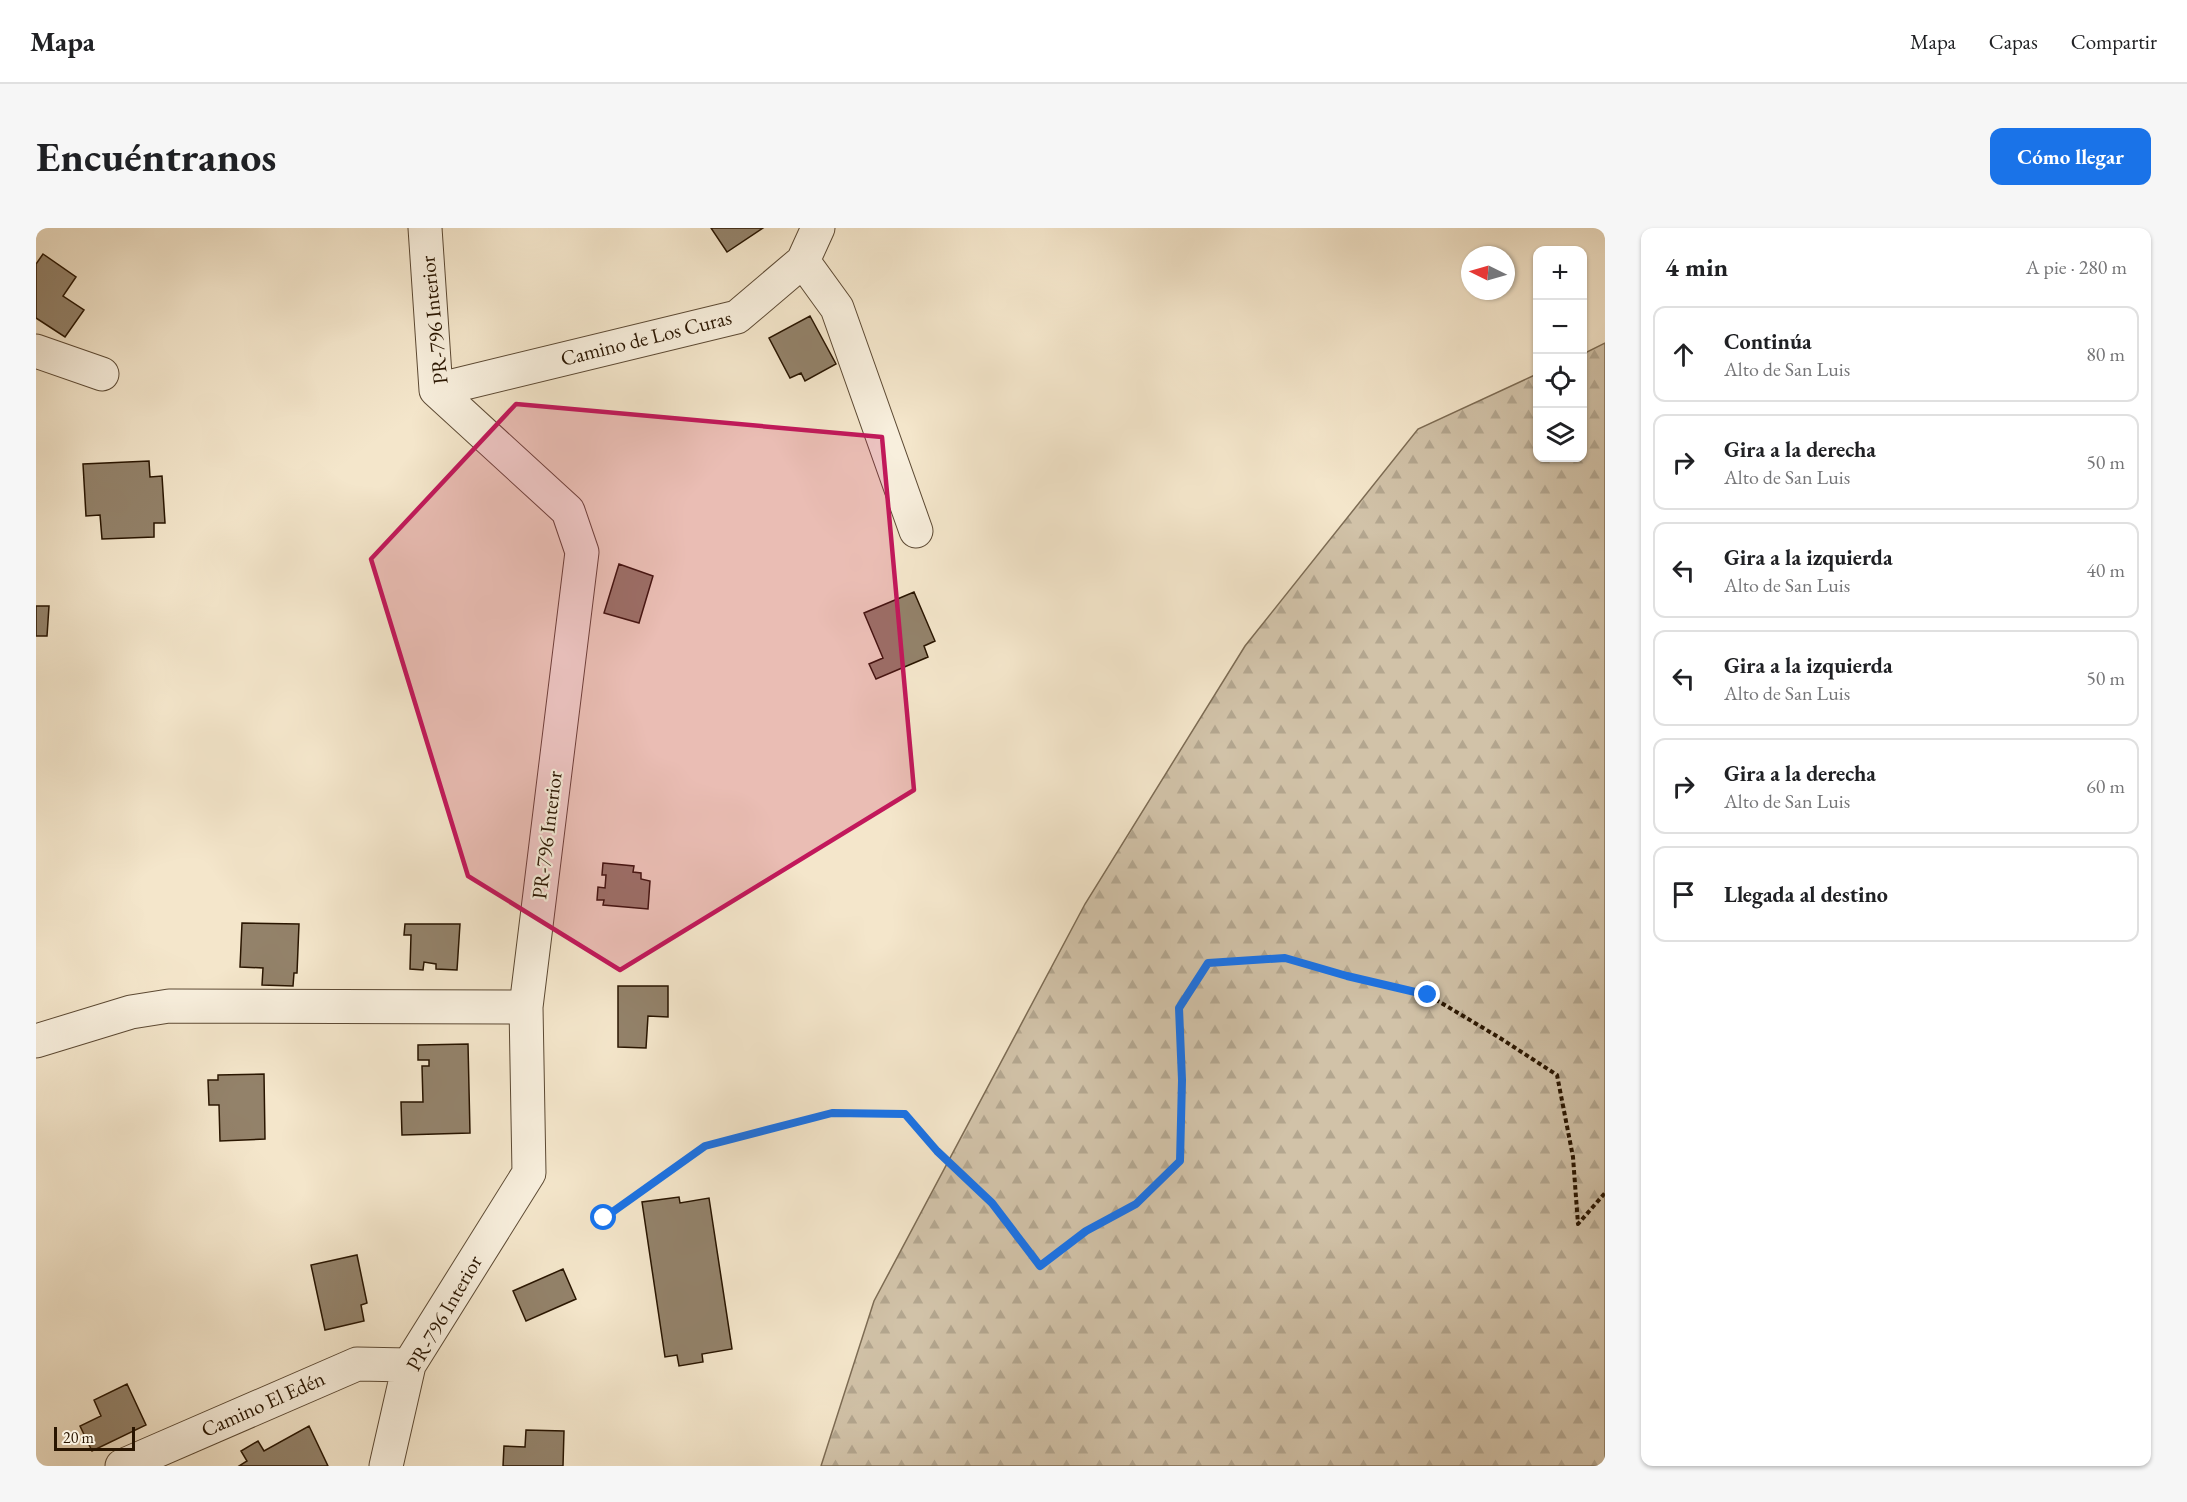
<!DOCTYPE html>
<html lang="es">
<meta charset="utf-8">
<style>
:root{--surface:#fff;--page:#f6f6f6;--text:#202124;--muted:#757577;--line:#e0e0e0;--accent:#1a73e8}
body{margin:0;font-family:"EB Garamond",serif;background:var(--page);color:var(--text)}
.controls{position:absolute;right:18px;top:18px;display:grid;overflow:hidden;border-radius:12px;box-shadow:0 2px 4px #0004}
.controls button{width:54px;height:54px;display:grid;place-items:center;padding:0;border:0;border-bottom:2px solid var(--line);background:var(--surface);color:var(--text);font:30px sans-serif}
.compass{position:absolute;left:1425px;top:18px;width:54px;height:54px;border-radius:50%;background:var(--surface);box-shadow:0 2px 4px #0004;rotate:275deg}
.scale{position:absolute;left:18px;bottom:15px;width:81px;box-sizing:border-box;padding-left:6px;border:3px solid #291500;border-top:0;font-size:16px;line-height:21px;white-space:nowrap;color:#291500;-webkit-text-stroke:4px #f8efdd;paint-order:stroke}
.stop{position:absolute;width:18px;height:18px;margin:-14px;border:4px solid #1a73e8;border-radius:50%;background:#fff}
.stop.end{background:#1a73e8;border-color:#fff;box-shadow:0 2px 6px #0008}
.list{margin:0;padding:0;list-style:none}
h2{display:flex;justify-content:space-between;align-items:center;height:78px;margin:0;padding:0 24px;font-size:26px}
h2 small{font-size:20px;font-weight:400;color:var(--muted)}
.list li{display:grid;grid-template-columns:39px 1fr auto;gap:18px;align-items:center;box-sizing:border-box;height:96px;margin:0 12px 12px;padding:0 12px;border:2px solid var(--line);border-radius:12px}
.list b{display:block;font-size:22px;white-space:nowrap}
.list p{margin:0;font-size:20px;white-space:nowrap;color:var(--muted)}
.list em{font-size:20px;font-style:normal;color:var(--muted)}
.icon{flex:none;width:33px;height:33px;fill:none;stroke:currentColor;stroke-width:2;stroke-linecap:round;stroke-linejoin:round}
.map{position:relative;flex:none;width:1569px;height:1238px;overflow:hidden;border-radius:12px}
header{display:flex;align-items:center;gap:36px;box-sizing:border-box;height:84px;padding:0 30px;background:var(--surface);border-bottom:2px solid var(--line)}
header strong{font-size:28px}
nav{display:flex;gap:33px;margin-inline-start:auto;font-size:21px}
.intro{display:flex;align-items:center;justify-content:space-between;box-sizing:border-box;height:144px;padding:0 36px}
h1{margin:0;font-size:42px}
.button{padding:15px 27px;border-radius:12px;background:var(--accent);color:#fff;font-size:21px;font-weight:700}
main{display:flex;gap:36px;padding:0 36px}
aside{flex:1;background:var(--surface);border-radius:12px;box-shadow:0 2px 4px #0004}
.map>svg:first-child{display:block}
.forest{fill:url(#forest-firs);stroke:#7d6c54;stroke-width:1.5}
.building{fill:#93826a;stroke:#291500;stroke-width:1.5}
.lines{fill:none;stroke-linecap:round;stroke-linejoin:round}
.minor-casing{stroke:#5c4933;stroke-width:35}
.path{stroke:#291500;stroke-width:4;stroke-dasharray:4.5 3;stroke-linecap:butt}
.minor{stroke:#f8efdd;stroke-width:33}
.route{stroke:#1a73e8;stroke-width:8}
.marked{fill:#c2185b;fill-opacity:0.2;stroke:#c2185b;stroke-width:4.5;stroke-linejoin:round}
.labels{text-anchor:middle;stroke-width:4.5;stroke-linejoin:round;paint-order:stroke}
.street-label{font-size:21px;fill:#291500;stroke:#f8efdd}
</style>
<header>
<strong>Mapa</strong>
<nav><a>Mapa</a><a>Capas</a><a>Compartir</a></nav>
</header>
<div class="intro"><h1>Encuéntranos</h1><a class="button">Cómo llegar</a></div>
<main>
<div class="map">
<svg width="1569" height="1238" viewBox="0 0 1569 1238">
<defs>
<pattern id="forest-firs" width="22" height="20" patternUnits="userSpaceOnUse" patternTransform="scale(1.5)"><rect width="22" height="20" fill="#d1c2a8"/><path d="M5 1l3.5 6h-7zM16 11l3.5 6h-7z" fill="#b3a68f"/></pattern>
</defs>
<rect width="100%" height="100%" fill="#f4e6cb"/>
<filter id="stains"><feTurbulence type="fractalNoise" baseFrequency=".00333" numOctaves="4"/><feColorMatrix values="0 0 0 0 .2 0 0 0 0 .09 0 0 0 0 .02 0 0 0 .5 -.17"/></filter>
<radialGradient id="worn" r=".72"><stop offset=".6" stop-color="#630" stop-opacity="0"/><stop offset="1" stop-color="#630" stop-opacity=".3"/></radialGradient>
<path class="forest" d="M1569,115V1238H785L838,1073L1049,676L1209,418L1382,201L1501,146L1502,230H1546L1547,126Z"/>
<path class="building" d="M675,0H727L691,24Z
M7,26L40,49L27,68L48,82L29,109L0,90V36Z
M774,88L800,136L769,153L765,145L754,150L733,110Z
M113,233L114,249L126,248L129,295H118V309L66,311L64,287L50,288L47,236Z
M583,336L617,348L603,395L568,385Z
M878,364L899,413L888,418L892,429L840,451L833,436L847,430L828,385Z
M0,378H13L11,408H0Z
M567,635L598,638L597,644L605,645V651L614,653L612,681L567,677L568,672H561L562,659L569,660L570,647H566Z
M206,695L263,696L261,745H258L257,758L226,757L227,740L204,739Z
M369,696H424L421,742L400,741V736L388,734L387,742L374,741L375,707H368Z
M582,758H632V789L612,788L610,820L582,819Z
M432,816L434,905L366,907L365,874H387L386,838H393V832H382V817Z
M228,846L229,911L184,913L183,877H173L172,852H182V847Z
M643,969L644,975L673,970L696,1121L666,1126L667,1134L643,1138L641,1127L629,1129L606,974Z
M321,1027L331,1075L325,1077L328,1093L289,1102L275,1037Z
M527,1041L540,1071L490,1093L477,1063Z
M91,1156L110,1197L56,1223L44,1198L65,1188L58,1172Z
M273,1198L292,1238H203L211,1233L205,1223L222,1213L228,1223Z
M490,1202L528,1203L527,1238H467L468,1218L489,1219Z"/>
<g class="lines">
<defs>
<path id="minor" d="M767,33L801,80L880,303
M0,123L66,146
M400,162L701,89L767,33L782,0
M0,813L95,784L133,778L490,779
M86,1238L321,1136L373,1137
M350,1238L373,1137L493,945L490,779L546,324L532,283L400,162L389,0"/>
</defs>
<use href="#minor" class="minor-casing"/>
<path class="path" d="M568,990L669,918L796,885L869,886L901,923L956,975L1004,1038L1050,1003L1100,976L1144,933L1146,852L1143,780L1172,736L1249,730L1311,748L1392,767L1464,810L1521,847L1537,929L1542,996L1569,965"/>
<use href="#minor" class="minor"/>
</g>
<g class="lines">
<path class="route" d="M568,990L669,918L796,885L869,886L901,923L956,975L1004,1038L1050,1003L1100,976L1144,933L1146,852L1143,780L1172,735L1249,730L1311,748L1392,767"/>
</g>
<path class="marked" d="M480,176L846,209L878,562L584,742L432,648L335,331Z"/>
<g class="labels">
<g class="street-label">
<text transform="translate(398 92) rotate(-96)" y="7">PR-796 Interior</text>
<text transform="translate(610 110) rotate(-14)" y="7">Camino de Los Curas</text>
<text transform="translate(511 607) rotate(-83)" y="7">PR-796 Interior</text>
<text transform="translate(408 1085) rotate(-60)" y="7">PR-796 Interior</text>
<text transform="translate(227 1176) rotate(-24)" y="7">Camino El Edén</text>
</g>
</g>
<rect width="100%" height="100%" filter="url(#stains)"/>
<rect width="100%" height="100%" fill="url(#worn)"/>
</svg>
<div class="controls">
<button>+</button>
<button>−</button>
<button><svg class="icon" aria-label="locate" viewBox="0 0 24 24"><circle cx="12" cy="12" r="6"/><path d="M12 2v4M12 18v4M2 12h4M18 12h4"/></svg></button>
<button><svg class="icon" aria-label="layers" viewBox="0 0 24 24"><path d="M12 4l9 5-9 5-9-5zM3 14l9 5 9-5"/></svg></button>
</div>
<svg class="compass" viewBox="-18 -18 36 36"><path d="M0-13l5 13h-10z" fill="#e53935"/><path d="M0 13l5-13h-10z" fill="#757577"/></svg>
<div class="scale">20 m</div>
<div class="stop" style="left:568px;top:990px"></div>
<div class="stop end" style="left:1392px;top:767px"></div>
</div>
<aside>
<h2>4 min<small>A pie · 280 m</small></h2>
<ul class="list">
<li><svg class="icon" aria-label="ahead" viewBox="0 0 24 24"><path d="M12 20V5M6 11l6-6 6 6"/></svg><div><b>Continúa</b><p>Alto de San Luis</p></div><em>80 m</em></li>
<li><svg class="icon" aria-label="right" viewBox="0 0 24 24"><path d="M7 20v-9h11M14 6l5 5-5 5"/></svg><div><b>Gira a la derecha</b><p>Alto de San Luis</p></div><em>50 m</em></li>
<li><svg class="icon" aria-label="left" viewBox="0 0 24 24"><path d="M17 20v-9H6M10 6l-5 5 5 5"/></svg><div><b>Gira a la izquierda</b><p>Alto de San Luis</p></div><em>40 m</em></li>
<li><svg class="icon" aria-label="left" viewBox="0 0 24 24"><path d="M17 20v-9H6M10 6l-5 5 5 5"/></svg><div><b>Gira a la izquierda</b><p>Alto de San Luis</p></div><em>50 m</em></li>
<li><svg class="icon" aria-label="right" viewBox="0 0 24 24"><path d="M7 20v-9h11M14 6l5 5-5 5"/></svg><div><b>Gira a la derecha</b><p>Alto de San Luis</p></div><em>60 m</em></li>
<li><svg class="icon" aria-label="arrive" viewBox="0 0 24 24"><path d="M6 21V4h12l-3 4 3 4H6"/></svg><div><b>Llegada al destino</b></div></li>
</ul>
</aside>
</main>
